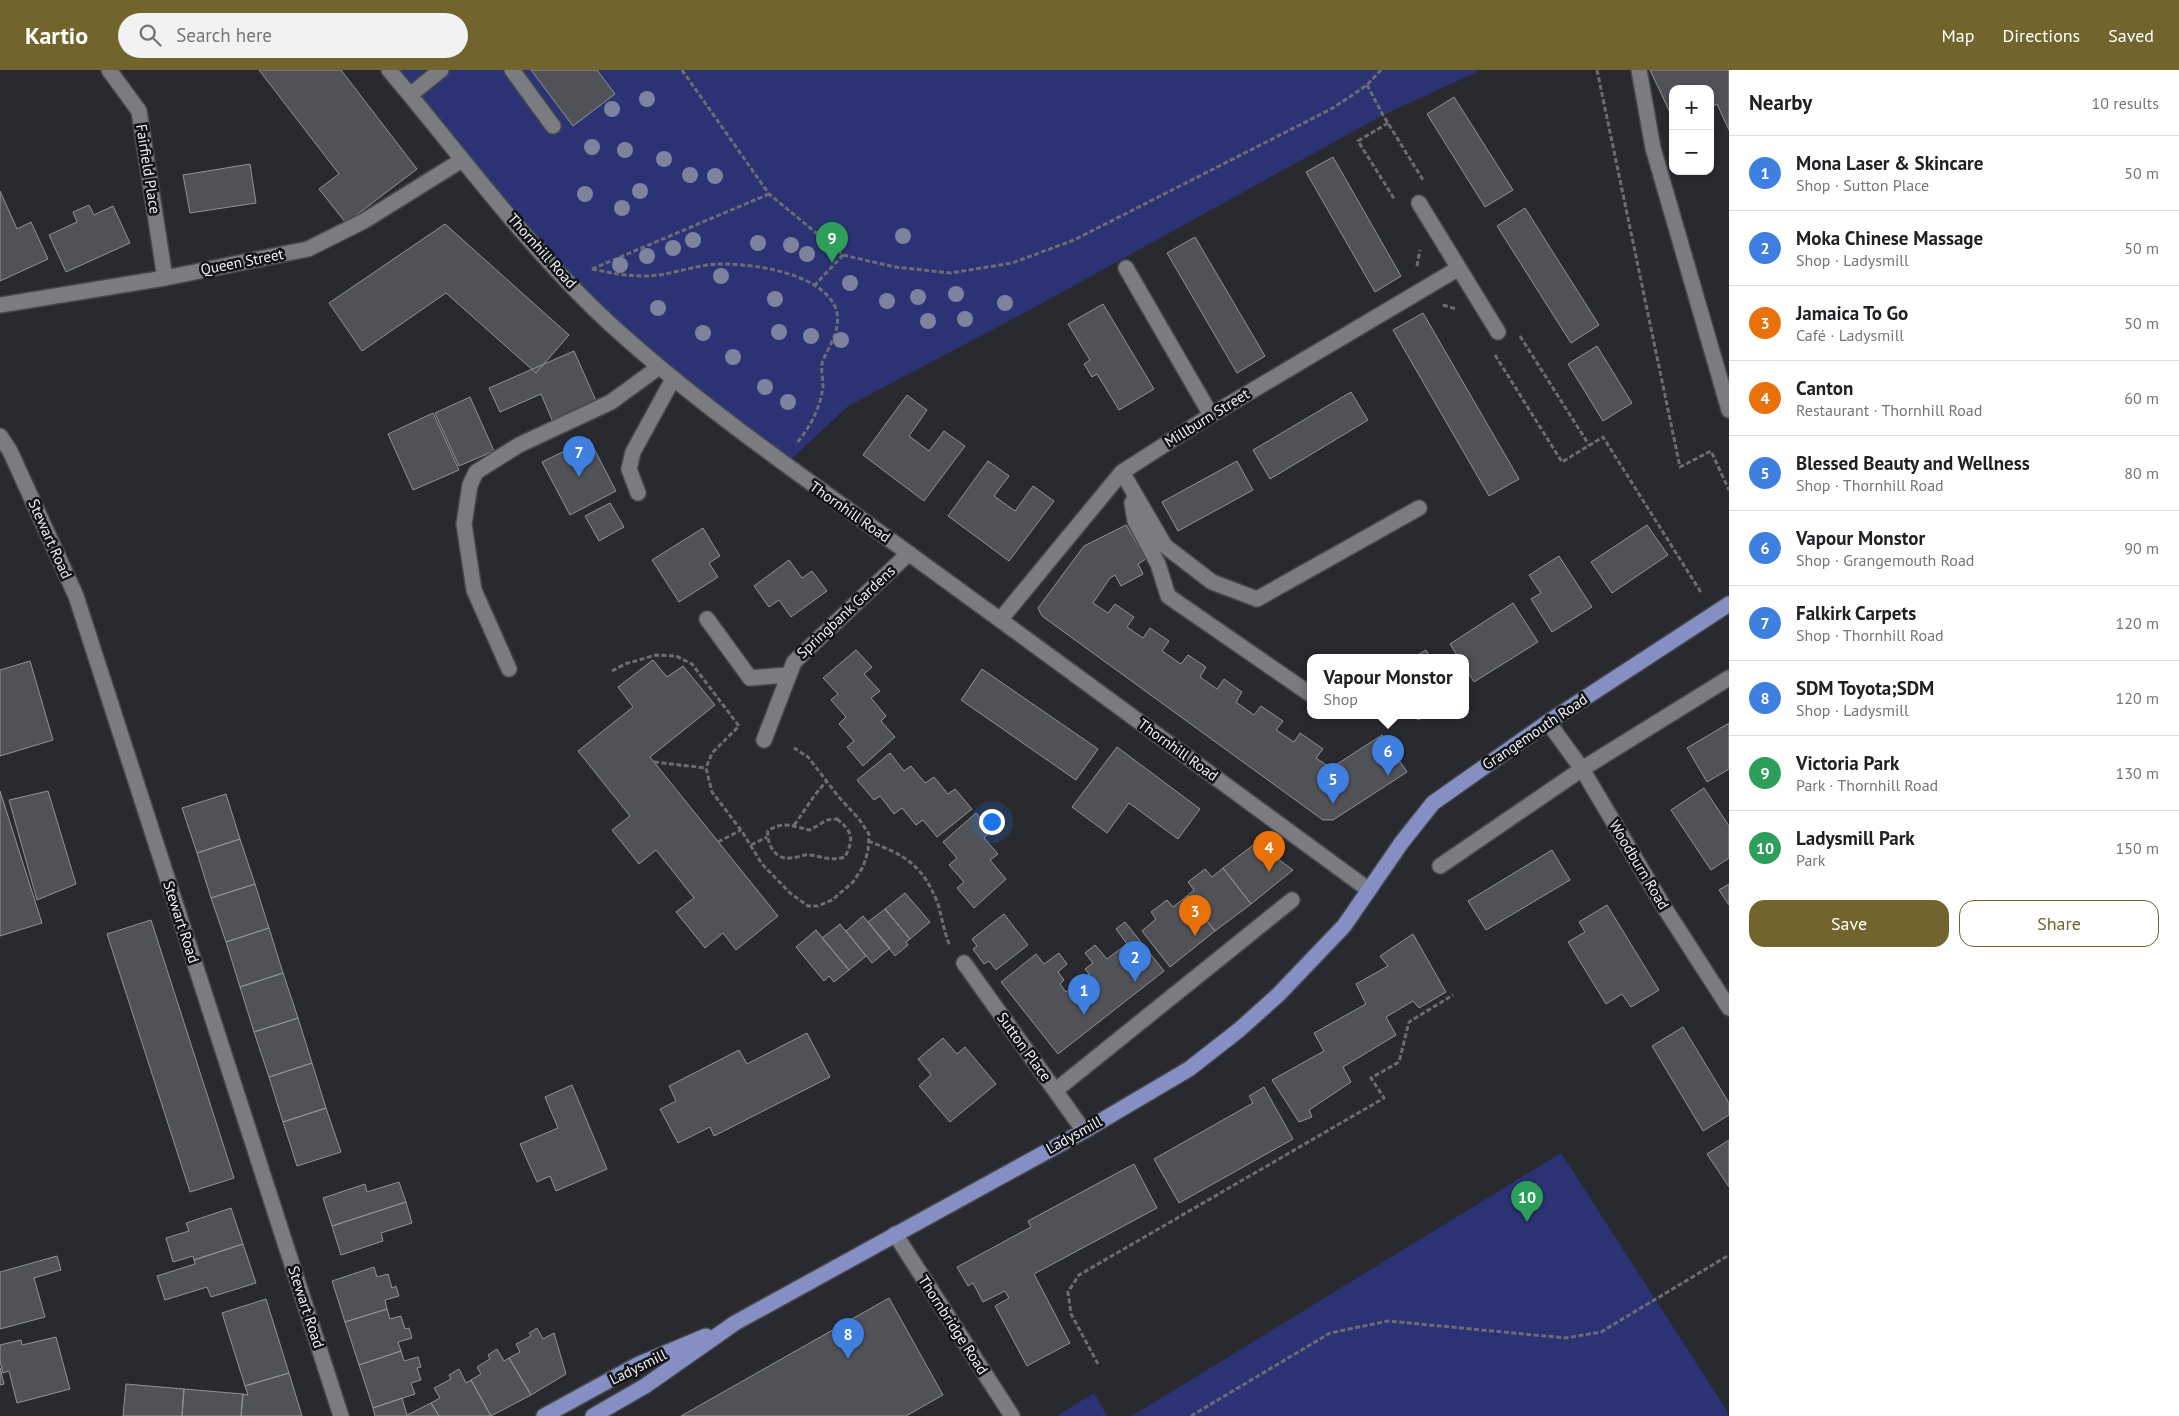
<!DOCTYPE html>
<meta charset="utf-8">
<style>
:root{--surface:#fff;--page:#f2f2f2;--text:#202124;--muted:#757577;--line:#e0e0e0;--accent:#71642c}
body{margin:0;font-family:"PT Sans",sans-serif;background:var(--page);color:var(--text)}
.controls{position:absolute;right:15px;top:15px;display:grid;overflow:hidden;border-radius:10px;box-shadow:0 2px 8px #0003}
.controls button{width:45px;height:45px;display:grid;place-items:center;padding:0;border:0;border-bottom:1px solid var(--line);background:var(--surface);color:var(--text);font:25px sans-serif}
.you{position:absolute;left:991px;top:751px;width:18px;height:18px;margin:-12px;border:4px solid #fff;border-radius:50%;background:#1a73e8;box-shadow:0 0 0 8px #1a73e833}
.badge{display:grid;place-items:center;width:32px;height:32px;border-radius:50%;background:var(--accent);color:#fff;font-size:16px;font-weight:700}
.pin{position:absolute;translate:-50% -41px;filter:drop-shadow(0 1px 2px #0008)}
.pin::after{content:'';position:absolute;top:26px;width:18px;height:15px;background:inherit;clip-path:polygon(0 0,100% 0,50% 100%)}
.popup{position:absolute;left:1307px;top:584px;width:162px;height:65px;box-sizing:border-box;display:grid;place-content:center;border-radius:10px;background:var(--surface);filter:drop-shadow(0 1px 4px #0005);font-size:16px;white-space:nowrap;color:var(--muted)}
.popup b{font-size:19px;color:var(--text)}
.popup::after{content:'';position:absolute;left:50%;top:100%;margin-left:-10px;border:10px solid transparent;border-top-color:var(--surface)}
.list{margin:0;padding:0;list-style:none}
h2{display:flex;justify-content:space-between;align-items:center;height:65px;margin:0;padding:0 20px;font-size:21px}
h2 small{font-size:16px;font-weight:400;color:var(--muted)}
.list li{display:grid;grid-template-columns:32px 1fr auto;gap:15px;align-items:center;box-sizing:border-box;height:75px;padding:0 20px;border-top:1px solid var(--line)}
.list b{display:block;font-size:19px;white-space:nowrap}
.list p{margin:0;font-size:16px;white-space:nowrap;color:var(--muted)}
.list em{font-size:16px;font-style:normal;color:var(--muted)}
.actions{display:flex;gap:10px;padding:15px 20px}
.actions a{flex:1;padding:11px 0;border:1px solid var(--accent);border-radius:15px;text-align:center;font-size:18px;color:var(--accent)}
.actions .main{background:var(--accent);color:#fff}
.icon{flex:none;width:28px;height:28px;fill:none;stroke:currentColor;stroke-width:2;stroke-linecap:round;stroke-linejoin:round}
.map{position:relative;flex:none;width:1729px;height:1346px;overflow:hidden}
header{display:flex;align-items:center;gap:30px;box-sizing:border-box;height:70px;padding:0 25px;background:var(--accent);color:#fff}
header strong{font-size:24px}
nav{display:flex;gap:28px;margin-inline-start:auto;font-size:18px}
.search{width:350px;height:45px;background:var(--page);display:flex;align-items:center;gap:12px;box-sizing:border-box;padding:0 18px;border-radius:28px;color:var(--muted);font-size:19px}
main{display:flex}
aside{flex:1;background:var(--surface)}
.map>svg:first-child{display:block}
.green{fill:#2c3375}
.building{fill:#505258;stroke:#919399}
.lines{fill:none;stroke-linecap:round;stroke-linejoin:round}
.minor-casing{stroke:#47484d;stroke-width:18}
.major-casing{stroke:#47484d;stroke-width:18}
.path{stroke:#6c6d72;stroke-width:3;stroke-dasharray:5 2.5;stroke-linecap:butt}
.minor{stroke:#7a7c82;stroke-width:15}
.major{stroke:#858fc3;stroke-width:15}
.tree{fill:#7d839e}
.labels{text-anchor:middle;stroke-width:5;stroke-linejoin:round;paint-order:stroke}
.street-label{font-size:15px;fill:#f0f1f5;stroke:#121315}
</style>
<header>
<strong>Kartio</strong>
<div class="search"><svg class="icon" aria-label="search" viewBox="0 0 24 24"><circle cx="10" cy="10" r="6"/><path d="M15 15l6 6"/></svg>Search here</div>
<nav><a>Map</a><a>Directions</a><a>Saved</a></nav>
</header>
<main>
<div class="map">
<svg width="1729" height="1346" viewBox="0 0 1729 1346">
<rect width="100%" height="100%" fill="#292a30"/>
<path class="green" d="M389,0H1481L1383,45L1035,237L848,336L785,395L608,251Z
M1561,1083L1727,1341L1728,1346H1132Z
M1094,1323L1107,1346H1057Z"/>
<path class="building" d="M259,0H341L417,99L346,153L319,119L339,104Z
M531,0H597L615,24L573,56Z
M1650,0H1729V60L1717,34L1710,38V19H1673V49Z
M1454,27L1513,120L1485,137L1427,44Z
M1333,87L1401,206L1375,222L1306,102Z
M250,94L256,133L190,143L183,105Z
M0,121L17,159L31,152L48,189L0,211Z
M89,135L94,145L113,136L130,173L66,202L49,165L77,152L73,142Z
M1525,138L1599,255L1571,273L1497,156Z
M445,154L569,265L536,303L446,223L362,281L329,233Z
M1195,167L1265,286L1237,303L1167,183Z
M1103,234L1154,319L1119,340L1097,304L1092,307L1084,294L1090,290L1068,254Z
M1423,243L1519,409L1489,426L1393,260Z
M1597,276L1632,333L1603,351L1568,294Z
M574,281L596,331L552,350L541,324L500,342L489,318Z
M1351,322L1368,350L1270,409L1253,380Z
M907,325L927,340L909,366L929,381L944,361L965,376L924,431L863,385Z
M470,327L494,381L459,396L435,343Z
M433,343L459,400L413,420L388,364Z
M589,369L616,421L570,445L542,392Z
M988,391L1009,406L994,426L1015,441L1033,416L1054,431L1009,491L948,446Z
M1237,391L1253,420L1178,461L1162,432Z
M610,433L624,457L599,471L585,446Z
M1126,455L1146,489L1138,494L1143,504L1121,516L1115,505L1110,508L1093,533L1108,543L1115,534L1134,547L1127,557L1143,568L1150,558L1169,571L1162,581L1181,594L1188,585L1206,597L1200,607L1217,619L1224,609L1242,622L1236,632L1254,645L1261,636L1283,651L1276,660L1294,672L1300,663L1323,679L1316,688L1331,698L1382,665L1407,702L1333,750H1323L1042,546L1038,538L1084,476Z
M1647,455L1668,485L1612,523L1591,492Z
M703,458L720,486L709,493L718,507L679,532L652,490Z
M1559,486L1592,537L1552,562L1531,529L1541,523L1529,505Z
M789,490L802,508L812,501L827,521L791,547L779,530L769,537L754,516Z
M1513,533L1538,572L1474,612L1466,599V587H1458L1450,574Z
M856,580L872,597L864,604L880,621L871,628L886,646L881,651L895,667L863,696L847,677L854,671L839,654L846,647L831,630L838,624L823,608Z
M1426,580L1430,587H1414Z
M653,590L667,607L683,596L715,635L650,687L778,846L736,880L723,863L705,878L676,842L694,828L656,780L639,794L612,760L630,746L578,681L633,637L618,617Z
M30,591L53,670L0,686V600Z
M982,599L1098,679L1076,710L961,630Z
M1415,645H1427L1418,650Z
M1729,653V699L1707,712L1687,678Z
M1117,677L1200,739L1178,769L1129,733L1107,763L1072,737Z
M890,683L904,701L911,696L925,713L934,707L948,724L955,719L972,739L937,767L923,750L916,755L902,738L894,744L880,726L874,730L857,710Z
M1704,718L1729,756V788L1711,800L1671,740Z
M0,721L42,853L0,866Z
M48,721L76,814L37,830L9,730Z
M226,724L240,769L197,783L182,738Z
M976,743L991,761L984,768L998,784L990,790L1006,809L974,838L957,818L964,812L949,795L957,788L943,772Z
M240,769L255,814L211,828L197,783Z
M1256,773L1293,800L1251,834L1223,798Z
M1552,780L1570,810L1486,860L1468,831Z
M1223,798L1251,834L1215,861L1187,826L1194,820L1188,812L1205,799L1212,807Z
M255,814L269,858L226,872L211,828Z
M1729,814V835L1719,820Z
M905,823L930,852L910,869L885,839Z
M1187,826L1215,861L1170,897L1142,861L1156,849L1151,842L1167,830L1173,837Z
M1607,835L1659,920L1631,937L1622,924L1606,934L1568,872L1585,862L1579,852Z
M885,839L910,869L906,872L908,875L895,886L868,852Z
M1004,844L1028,875L996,900L989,891L984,894L973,879L977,876L972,869Z
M863,846L890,878L872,893L846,861Z
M151,850L234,1108L190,1122L107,864Z
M1125,852L1164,901L1058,984L1001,912L1036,884L1044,894L1059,883L1067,894L1058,902L1064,910L1060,914L1066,922L1089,904L1085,899L1093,893L1085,883L1095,875L1107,889L1127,874L1116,859Z
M840,854L866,886L849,900L822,868Z
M269,858L283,903L240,917L226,872Z
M816,860L849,900L834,912L829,906L824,911L796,877Z
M1413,864L1446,922L1419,938L1413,931L1386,947L1396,965L1343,997L1351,1012L1309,1040L1312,1047L1299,1052L1272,1010L1324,981L1314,963L1366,934L1356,914L1388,896L1380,886Z
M283,903L298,948L254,962L240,917Z
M298,948L312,993L269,1007L254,962Z
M1683,957L1729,1033V1045L1703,1061L1652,976Z
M807,963L830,1007L714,1066L710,1057L678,1073L660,1039L676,1031L669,1016L739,980L747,994Z
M943,968L957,984L965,977L996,1014L950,1052L919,1016L931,1005L918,989Z
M312,993L326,1038L283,1052L269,1007Z
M572,1015L607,1099L556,1121L550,1106L537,1112L520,1074L558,1058L545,1027Z
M1264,1017L1293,1069L1179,1133L1154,1089L1253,1033L1249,1026Z
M326,1038L341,1082L297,1096L283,1052Z
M1729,1070V1117L1707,1084Z
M1134,1094L1157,1138L1034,1204L1070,1273L1027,1296L995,1236L1009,1228L1005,1221L983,1232L973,1213L968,1216L957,1197L1031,1157L1028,1151Z
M399,1112L406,1132L332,1156L323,1128L365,1114L367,1122Z
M406,1132L412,1153L381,1163L383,1171L341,1185L332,1156Z
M231,1138L243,1174L194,1190L193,1186L173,1192L166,1168L189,1161L186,1153Z
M243,1174L256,1213L211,1227L207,1217L165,1230L157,1206L195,1194L194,1190Z
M57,1186L61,1200L34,1208L45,1247L0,1259V1202Z
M374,1197L377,1207L388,1204L392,1218L396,1216L399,1226L385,1230L387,1239L345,1252L332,1211Z
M889,1228L943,1325L906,1346H681Z
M266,1229L289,1303L245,1316L222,1243Z
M387,1239L390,1249L401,1246L405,1259L409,1258L412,1268L398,1272L401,1281L359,1295L345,1252Z
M537,1258L543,1269L554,1263L566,1304L531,1325L509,1288L520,1282L516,1274L531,1266L529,1263Z
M56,1267L70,1319L17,1333L9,1301L3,1303L0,1291V1275L21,1270L22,1275Z
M497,1279L504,1291L509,1288L531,1325L491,1346L471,1310L481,1304L477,1297L490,1289L488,1285Z
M401,1281L404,1291L418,1287L421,1297L417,1298L421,1310L411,1313L415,1324L373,1338L359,1295Z
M0,1298L4,1314L0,1315Z
M459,1299L466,1313L471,1310L491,1346H439L431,1333L440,1328L434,1318L451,1309L449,1305Z
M289,1303L302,1346H241L243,1324L248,1325L245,1316Z
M126,1314L184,1319L182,1346H123Z
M184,1319L243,1324L241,1346H182Z
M402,1328L407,1345L431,1333L439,1346H375L373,1338Z"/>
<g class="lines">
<defs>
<path id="minor" d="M109,0L139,41L165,208
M389,0C461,85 527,177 609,253C703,339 808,410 911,485C1064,596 1216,708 1369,820
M512,0L553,56
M1639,0L1653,78L1729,340
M410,25L441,0
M1419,133L1498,262
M1126,198L1211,345
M0,235L165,208L308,179L364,151L462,90
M0,366L10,381L76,526L341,1346
M1122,402L1165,476L1212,512L1257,529L1419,438
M638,423L629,399L633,382L673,309
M1136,426L1132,433L1135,451L1158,494L1168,526L1310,624
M707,549L750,608L787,605
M1000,550L1122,402L1211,345L1459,198
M509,599L474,520L464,454L470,415L476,402L519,375L611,332L659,297
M1548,652L1582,699L1664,837L1729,938
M764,670L794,592L909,483
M1440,796L1582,699L1729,608
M964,893L1084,1061
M1056,1020L1292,830
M895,1164L1012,1346"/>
<path id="major" d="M544,1346L637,1295L706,1266
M593,1346L645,1316L735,1253L1084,1061L1189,999L1239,960L1278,925L1344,856L1402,772L1433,733L1548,652L1729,534"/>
</defs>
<use href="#minor" class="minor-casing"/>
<use href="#major" class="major-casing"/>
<path class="path" d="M682,0L769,124L843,185L895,197L951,203L1012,193L1074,170L1333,38L1367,15L1381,0
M1597,0L1680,397L1711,381L1729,420
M1367,15L1383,45L1423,110
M1388,53L1358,71L1395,130
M1417,196L1420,180
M592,199C610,203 627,206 645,206C672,206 698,193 724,194C756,194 823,204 836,239C842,257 830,275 823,290C820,298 823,308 823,316C821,337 809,359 796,374
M592,199L769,124
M814,216L843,185
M1443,235L1456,239
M1520,266L1589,375
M1495,285L1562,392L1603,367L1702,524
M612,601L625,594L656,585L676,586L692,594L739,656L712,683L706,698L712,722L741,760L762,794L790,823L808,836H818L832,830L853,812L863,797L868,781L869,764L859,749L838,726L808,687L794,678
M654,692L706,698
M837,749C853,762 854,769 845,787C833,791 823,787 810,785C804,784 797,788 790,788C776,790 766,774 768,761C783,750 794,757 810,760L827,750Z
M794,755C805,741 813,725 826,712
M868,771C905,785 923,795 938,834C942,848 944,862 950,876
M718,772L741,760
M751,775L767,767
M1098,1294L1071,1244L1068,1222L1079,1205L1384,1028L1371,1008L1399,992L1409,952L1453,925
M1191,1346L1330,1263L1388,1251L1566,1268L1601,1262L1729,1185"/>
<use href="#minor" class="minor"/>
<use href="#major" class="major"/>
</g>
<g class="tree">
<circle cx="647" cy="29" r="8"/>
<circle cx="612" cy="39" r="8"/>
<circle cx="592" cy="77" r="8"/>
<circle cx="625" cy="80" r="8"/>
<circle cx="664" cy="89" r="8"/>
<circle cx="690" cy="105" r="8"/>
<circle cx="715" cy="106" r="8"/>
<circle cx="640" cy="121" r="8"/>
<circle cx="585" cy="124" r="8"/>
<circle cx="622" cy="138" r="8"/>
<circle cx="903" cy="166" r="8"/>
<circle cx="693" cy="170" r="8"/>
<circle cx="758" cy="173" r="8"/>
<circle cx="791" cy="175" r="8"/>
<circle cx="673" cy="178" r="8"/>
<circle cx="807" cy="184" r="8"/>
<circle cx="647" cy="186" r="8"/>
<circle cx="620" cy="195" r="8"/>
<circle cx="721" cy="206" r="8"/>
<circle cx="850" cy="213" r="8"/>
<circle cx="956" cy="224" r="8"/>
<circle cx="918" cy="227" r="8"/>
<circle cx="775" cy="229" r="8"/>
<circle cx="887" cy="231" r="8"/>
<circle cx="1005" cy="233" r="8"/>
<circle cx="658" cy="238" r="8"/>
<circle cx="965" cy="249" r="8"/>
<circle cx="928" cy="251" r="8"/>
<circle cx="779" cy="262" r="8"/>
<circle cx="703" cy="263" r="8"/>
<circle cx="811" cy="266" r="8"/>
<circle cx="841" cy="270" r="8"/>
<circle cx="733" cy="287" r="8"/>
<circle cx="765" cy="317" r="8"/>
<circle cx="788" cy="332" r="8"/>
</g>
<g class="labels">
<g class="street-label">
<text transform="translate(148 99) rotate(81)" y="5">Fairfield Place</text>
<text transform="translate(542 181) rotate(48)" y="5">Thornhill Road</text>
<text transform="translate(242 192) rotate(-11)" y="5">Queen Street</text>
<text transform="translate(1207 348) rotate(-32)" y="5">Millburn Street</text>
<text transform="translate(850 442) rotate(35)" y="5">Thornhill Road</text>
<text transform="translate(50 469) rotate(66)" y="5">Stewart Road</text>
<text transform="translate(846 542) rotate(-43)" y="5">Springbank Gardens</text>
<text transform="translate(1535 662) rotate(-34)" y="5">Grangemouth Road</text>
<text transform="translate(1178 680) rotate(36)" y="5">Thornhill Road</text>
<text transform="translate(1639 795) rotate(59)" y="5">Woodburn Road</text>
<text transform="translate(181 852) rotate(72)" y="5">Stewart Road</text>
<text transform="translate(1024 977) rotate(54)" y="5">Sutton Place</text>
<text transform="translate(1074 1065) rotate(-29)" y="5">Ladysmill</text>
<text transform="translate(306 1237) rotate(72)" y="5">Stewart Road</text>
<text transform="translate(953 1255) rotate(57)" y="5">Thornbridge Road</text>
<text transform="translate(638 1297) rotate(-26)" y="5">Ladysmill</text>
</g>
</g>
</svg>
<div class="controls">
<button>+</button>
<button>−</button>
</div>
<div class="you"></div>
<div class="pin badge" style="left:1084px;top:945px;background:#3f7fe0">1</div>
<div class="pin badge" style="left:1135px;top:912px;background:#3f7fe0">2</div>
<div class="pin badge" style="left:1195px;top:866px;background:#e8710a">3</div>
<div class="pin badge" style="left:1269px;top:802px;background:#e8710a">4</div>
<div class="pin badge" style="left:1333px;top:734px;background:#3f7fe0">5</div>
<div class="pin badge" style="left:1388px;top:706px;background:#3f7fe0">6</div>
<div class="popup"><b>Vapour Monstor</b>Shop</div>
<div class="pin badge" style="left:579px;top:407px;background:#3f7fe0">7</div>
<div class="pin badge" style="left:848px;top:1289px;background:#3f7fe0">8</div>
<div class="pin badge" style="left:832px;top:193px;background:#2e9e5b">9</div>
<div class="pin badge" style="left:1527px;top:1152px;background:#2e9e5b">10</div>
</div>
<aside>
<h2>Nearby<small>10 results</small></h2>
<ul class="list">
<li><span class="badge" style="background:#3f7fe0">1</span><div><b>Mona Laser &amp; Skincare</b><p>Shop · Sutton Place</p></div><em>50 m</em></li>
<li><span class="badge" style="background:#3f7fe0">2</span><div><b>Moka Chinese Massage</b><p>Shop · Ladysmill</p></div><em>50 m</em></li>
<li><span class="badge" style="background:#e8710a">3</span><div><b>Jamaica To Go</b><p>Café · Ladysmill</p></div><em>50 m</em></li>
<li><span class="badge" style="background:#e8710a">4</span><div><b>Canton</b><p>Restaurant · Thornhill Road</p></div><em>60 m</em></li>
<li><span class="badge" style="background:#3f7fe0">5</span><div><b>Blessed Beauty and Wellness</b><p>Shop · Thornhill Road</p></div><em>80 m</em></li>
<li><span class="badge" style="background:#3f7fe0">6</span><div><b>Vapour Monstor</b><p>Shop · Grangemouth Road</p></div><em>90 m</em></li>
<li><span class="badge" style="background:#3f7fe0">7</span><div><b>Falkirk Carpets</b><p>Shop · Thornhill Road</p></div><em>120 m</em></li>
<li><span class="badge" style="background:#3f7fe0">8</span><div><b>SDM Toyota;SDM</b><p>Shop · Ladysmill</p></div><em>120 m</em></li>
<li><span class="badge" style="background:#2e9e5b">9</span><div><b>Victoria Park</b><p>Park · Thornhill Road</p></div><em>130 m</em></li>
<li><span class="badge" style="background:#2e9e5b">10</span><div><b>Ladysmill Park</b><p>Park</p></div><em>150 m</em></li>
</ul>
<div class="actions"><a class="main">Save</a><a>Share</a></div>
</aside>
</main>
